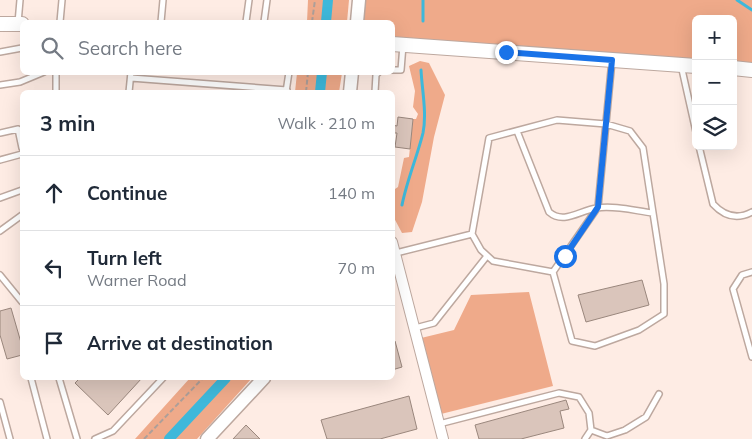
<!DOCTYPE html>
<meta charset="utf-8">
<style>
:root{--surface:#fff;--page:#f6f6f7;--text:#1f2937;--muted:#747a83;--line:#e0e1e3}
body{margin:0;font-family:Mulish,sans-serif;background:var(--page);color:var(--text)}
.controls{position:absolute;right:15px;top:15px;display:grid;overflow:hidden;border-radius:8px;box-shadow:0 5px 20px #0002}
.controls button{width:45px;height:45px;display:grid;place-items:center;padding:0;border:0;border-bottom:1px solid var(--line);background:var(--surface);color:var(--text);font:25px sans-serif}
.stop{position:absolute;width:15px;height:15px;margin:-11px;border:4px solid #1a73e8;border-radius:50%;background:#fff}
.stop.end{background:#1a73e8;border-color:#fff;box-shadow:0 1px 5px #0008}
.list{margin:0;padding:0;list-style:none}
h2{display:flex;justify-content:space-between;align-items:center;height:65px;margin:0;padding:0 20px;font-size:21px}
h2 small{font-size:16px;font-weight:400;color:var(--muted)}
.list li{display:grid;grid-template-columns:32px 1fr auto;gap:15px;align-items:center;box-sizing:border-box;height:75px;padding:0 20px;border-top:1px solid var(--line)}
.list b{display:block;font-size:19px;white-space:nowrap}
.list p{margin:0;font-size:16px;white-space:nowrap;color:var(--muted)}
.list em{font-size:16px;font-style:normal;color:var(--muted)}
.icon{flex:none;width:28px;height:28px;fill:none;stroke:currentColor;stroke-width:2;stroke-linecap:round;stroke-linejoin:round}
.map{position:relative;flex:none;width:752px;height:439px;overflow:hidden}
.search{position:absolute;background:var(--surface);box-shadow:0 5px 20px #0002;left:20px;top:20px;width:375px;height:55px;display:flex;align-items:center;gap:12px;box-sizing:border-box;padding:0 18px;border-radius:8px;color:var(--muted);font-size:19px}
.panel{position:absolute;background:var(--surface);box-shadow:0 5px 20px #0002;left:20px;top:90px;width:375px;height:290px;border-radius:8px}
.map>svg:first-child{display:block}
.green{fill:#efaa8a}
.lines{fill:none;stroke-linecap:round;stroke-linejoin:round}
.stream{stroke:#3eb8da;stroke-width:3}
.canal{stroke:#3eb8da;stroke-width:10}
.building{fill:#dac5bb;stroke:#9a877d}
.service-casing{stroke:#bda89f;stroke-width:8}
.minor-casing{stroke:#bda89f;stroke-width:12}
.tertiary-casing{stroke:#bda89f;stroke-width:15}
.secondary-casing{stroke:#bda89f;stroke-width:16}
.path{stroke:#ad9f99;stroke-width:2;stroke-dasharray:5 2.5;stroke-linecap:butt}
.service{stroke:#fff;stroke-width:5}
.minor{stroke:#fff;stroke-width:10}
.tertiary{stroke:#fff;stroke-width:12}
.secondary{stroke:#fff;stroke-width:14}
.route{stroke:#1a73e8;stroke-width:6}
</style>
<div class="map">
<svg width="752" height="439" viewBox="0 0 752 439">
<rect width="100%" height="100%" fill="#feece4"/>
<path class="green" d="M308,0H349L347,22H307Z
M359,0H752V70L733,68V19H696V66L393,44L392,22H357Z
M420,61L429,63L445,95L434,137L422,202L412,232L402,233L393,216L392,191L398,187L404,158L409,157L413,119H416L418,114L413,107L415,91L409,66Z
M297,73H342L339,92H295Z
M529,292L553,386L437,415L417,339L454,330L471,295Z
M190,378H252L197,439H135Z"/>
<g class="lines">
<path class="stream" d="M737,0L752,10
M423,21V0
M402,205C407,180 417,157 423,133C427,113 422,90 421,70"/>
<path class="canal" d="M326,22L328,0
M320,92L322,72
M169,439L226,378"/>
</g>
<path class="building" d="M398,117L413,119L410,149L395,147L397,133H392V125L397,126Z
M642,280L649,305L586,322L578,295Z
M11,308L22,346V355L7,359L0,335V311Z
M395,341L402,367L392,370V342Z
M80,378H142L108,415L75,383Z
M409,396L417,429L380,439H327L321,420Z
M566,400L569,409L560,411L564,428L521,439H479L475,425Z
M246,425L260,439H233Z"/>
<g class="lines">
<defs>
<path id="service" d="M60,22L62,0
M161,22L163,0
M246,22L249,0
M264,22L267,0
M18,23L20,0
M0,52L22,48
M681,65L696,132
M392,70H401L403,45
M131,78L287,90
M0,85L20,82L44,72
M56,92V72
M129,92L131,72
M286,92L289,72
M375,92L376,75L379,72
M517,131L549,212C564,225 580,210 597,208C614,205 636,211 653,213
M0,133L18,129L22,148
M699,146L713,204C724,216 737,220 752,212
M0,160L22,154
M0,198L22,190
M0,231L22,215
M396,253L472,234L489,138L557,120L606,124L630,131L643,148L664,284V314L639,330L595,346L572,341L553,272L493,261L481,250L472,234
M553,272L598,207L612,60
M752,272L742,275L733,289L752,357
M0,275L22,302
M415,328L434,323L487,256
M31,378L47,439
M59,378L77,439
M0,402L10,439
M439,424L559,393L579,397L589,413L591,430L585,439
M591,430L607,436L625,430L646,417L659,394
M95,439L113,431L163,378"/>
<path id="minor" d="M392,242L443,439"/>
<path id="tertiary" d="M357,22L359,0
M350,92L352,72
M207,439L264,378"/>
<path id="secondary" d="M0,24H22
M392,44L696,66
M733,68L752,70"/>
</defs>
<use href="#service" class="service-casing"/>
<use href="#minor" class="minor-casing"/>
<use href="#tertiary" class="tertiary-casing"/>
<use href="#secondary" class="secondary-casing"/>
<path class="path" d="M312,22L315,0
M306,92L308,72
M144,439L203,378"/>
<use href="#service" class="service"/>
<use href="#minor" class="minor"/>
<use href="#tertiary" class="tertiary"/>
<use href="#secondary" class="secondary"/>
</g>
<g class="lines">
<path class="route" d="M506,52L612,60L598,207L565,256"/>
</g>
</svg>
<div class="controls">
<button>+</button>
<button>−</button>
<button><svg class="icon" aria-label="layers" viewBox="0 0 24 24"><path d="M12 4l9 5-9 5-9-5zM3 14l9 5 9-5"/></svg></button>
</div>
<div class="stop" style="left:565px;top:256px"></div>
<div class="stop end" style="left:506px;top:52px"></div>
<div class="search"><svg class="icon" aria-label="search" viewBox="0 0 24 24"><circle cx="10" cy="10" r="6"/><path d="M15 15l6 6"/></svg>Search here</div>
<section class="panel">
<h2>3 min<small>Walk · 210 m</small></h2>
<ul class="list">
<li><svg class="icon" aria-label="ahead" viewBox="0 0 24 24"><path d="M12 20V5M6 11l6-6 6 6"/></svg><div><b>Continue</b></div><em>140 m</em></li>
<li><svg class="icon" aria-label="left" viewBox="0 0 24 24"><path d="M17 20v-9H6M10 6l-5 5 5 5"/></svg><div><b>Turn left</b><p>Warner Road</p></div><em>70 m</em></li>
<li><svg class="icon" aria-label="arrive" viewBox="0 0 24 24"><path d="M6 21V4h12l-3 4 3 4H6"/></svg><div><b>Arrive at destination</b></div></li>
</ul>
</section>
</div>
